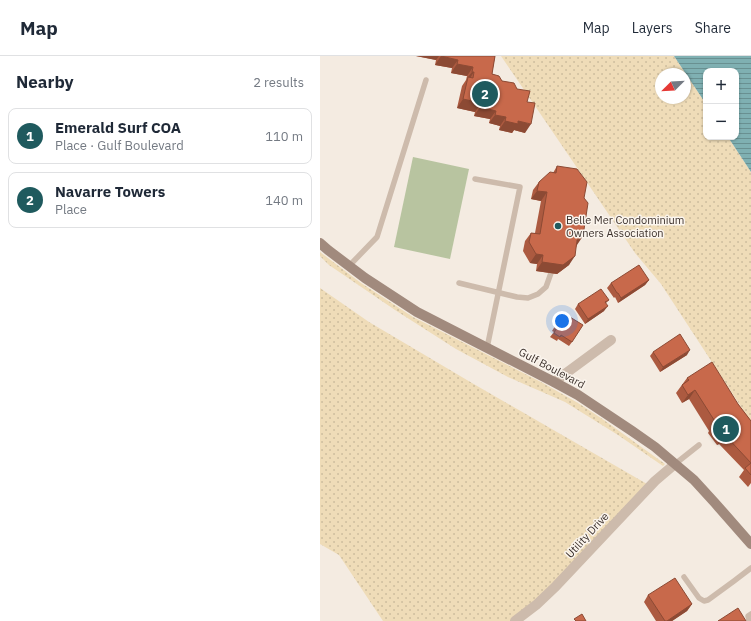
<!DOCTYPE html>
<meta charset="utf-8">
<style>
:root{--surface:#fff;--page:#f2f2f3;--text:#1f2937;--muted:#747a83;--line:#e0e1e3;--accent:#1f5a5e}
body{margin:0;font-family:"IBM Plex Sans",sans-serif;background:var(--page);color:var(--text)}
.controls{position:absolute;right:12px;top:12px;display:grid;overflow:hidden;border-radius:8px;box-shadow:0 1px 3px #0004}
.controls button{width:36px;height:36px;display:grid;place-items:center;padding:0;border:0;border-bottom:1px solid var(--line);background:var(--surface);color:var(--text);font:20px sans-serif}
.compass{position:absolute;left:335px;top:12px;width:36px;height:36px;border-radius:50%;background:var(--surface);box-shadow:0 1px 3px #0004;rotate:246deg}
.you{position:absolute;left:242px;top:265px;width:14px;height:14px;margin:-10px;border:3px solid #fff;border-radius:50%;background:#1a73e8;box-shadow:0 0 0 6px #1a73e833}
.badge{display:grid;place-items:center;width:26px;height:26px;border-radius:50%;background:var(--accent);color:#fff;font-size:13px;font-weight:700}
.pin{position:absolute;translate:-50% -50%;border:2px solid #fff;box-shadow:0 1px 4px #0006}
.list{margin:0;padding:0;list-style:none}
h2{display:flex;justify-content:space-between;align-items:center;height:52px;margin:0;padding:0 16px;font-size:17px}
h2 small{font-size:13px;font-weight:400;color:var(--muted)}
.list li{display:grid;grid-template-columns:26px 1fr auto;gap:12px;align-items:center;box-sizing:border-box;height:56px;margin:0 8px 8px;padding:0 8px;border:1px solid var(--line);border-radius:8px}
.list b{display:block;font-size:15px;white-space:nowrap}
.list p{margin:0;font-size:13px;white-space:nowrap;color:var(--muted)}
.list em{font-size:13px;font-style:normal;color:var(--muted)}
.map{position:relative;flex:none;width:431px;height:565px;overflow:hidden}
header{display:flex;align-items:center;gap:24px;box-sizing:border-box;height:56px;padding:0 20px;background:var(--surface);border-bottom:1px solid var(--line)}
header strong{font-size:19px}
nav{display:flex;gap:22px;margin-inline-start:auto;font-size:14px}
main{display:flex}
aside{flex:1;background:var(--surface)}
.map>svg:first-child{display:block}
.green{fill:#b8c4a0}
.sand{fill:url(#sand-dots);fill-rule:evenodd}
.water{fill:url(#water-rules)}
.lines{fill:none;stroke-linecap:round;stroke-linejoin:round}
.service{stroke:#cdbbac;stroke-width:5.5}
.minor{stroke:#cdbbac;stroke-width:10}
.secondary{stroke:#a18a7d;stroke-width:10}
.wall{fill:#ac5a40}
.shaded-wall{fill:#8c4a34}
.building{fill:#c8694b;stroke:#8c4a34}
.poi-dot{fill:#1f5a5e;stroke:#fbf5ee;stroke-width:1.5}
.labels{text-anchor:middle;stroke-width:3;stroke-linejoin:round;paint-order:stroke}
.poi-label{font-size:11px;fill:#3b302b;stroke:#fbf5ee;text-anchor:start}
.street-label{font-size:11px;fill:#3b302b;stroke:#fbf5ee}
</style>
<header>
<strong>Map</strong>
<nav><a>Map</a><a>Layers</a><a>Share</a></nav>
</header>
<main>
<aside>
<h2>Nearby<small>2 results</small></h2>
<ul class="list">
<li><span class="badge">1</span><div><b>Emerald Surf COA</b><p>Place · Gulf Boulevard</p></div><em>110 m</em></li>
<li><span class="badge">2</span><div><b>Navarre Towers</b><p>Place</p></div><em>140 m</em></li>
</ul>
</aside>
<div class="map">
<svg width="431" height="565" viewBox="0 0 431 565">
<defs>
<pattern id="sand-dots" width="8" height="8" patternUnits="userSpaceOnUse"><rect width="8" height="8" fill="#efdcb8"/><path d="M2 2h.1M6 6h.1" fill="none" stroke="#cebd9e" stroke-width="1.8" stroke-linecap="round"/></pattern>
<pattern id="water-rules" width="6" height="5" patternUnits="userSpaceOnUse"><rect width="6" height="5" fill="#7fb0b2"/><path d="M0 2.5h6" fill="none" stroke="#699091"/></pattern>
</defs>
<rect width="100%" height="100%" fill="#f4ebe1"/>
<path class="green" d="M93,101L149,113L130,203L74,191Z"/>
<path class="sand" d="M181,0H354L386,48V81H408L431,116V366L341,228L315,197ZM341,18H365V42H341Z
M0,196L41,227L93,261L221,326L258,347L281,362L345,408L343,410L298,379L245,346L188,321L136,293L75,254L9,209L0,200Z
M0,232L49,266L152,327L327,428L244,522L193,565H63L19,499L0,488Z"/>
<path class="water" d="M354,0H431V116L408,81H416V15H386V48Z"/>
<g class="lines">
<path class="service" d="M155,123L200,131L167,292
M29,210L57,181L106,24
M139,227L197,241L208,242L218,238L226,231L231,217
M355,408L379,389
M364,521L379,542L384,545L388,544L414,525L431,512
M429,565L428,560L431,558"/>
<path class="minor" d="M234,326L291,284
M195,565L216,549L236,530L335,425L355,408"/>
<path class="secondary" d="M0,187L8,194L45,222L97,256L234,326L258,339L312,375L335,391L374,424L395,447L431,488"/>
</g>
<path class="wall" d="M96,0H175L172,18L182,25L197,33L207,46L205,77L194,74L192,77L179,74L180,70L169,67L170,63L154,60L155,56L137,52L142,30L146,24L147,20L131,17L132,12L115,9L116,4Z
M237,110L257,189L249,209L237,218L216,215L217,208L210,207L203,195L205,185L211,177H215L221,145L211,143L213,134L219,126L233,117Z
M329,224L325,229L298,247L295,241L294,242L287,232L291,227Z
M289,244L286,247L284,255L265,268L255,253L258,248Z
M237,267L252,286L249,290L238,283L237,285L230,281L234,276L232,275Z
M333,296L367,299L340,316L330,300Z
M367,322L418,348L431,365V427L428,431L419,421L424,414L399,388L397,389L388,377L389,375L369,343L362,347L356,337Z
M328,539L372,548L367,555L352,565H336L324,546Z"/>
<path class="shaded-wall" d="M96,0H119L116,4Z
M121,0L138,4L132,12L115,9Z
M137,8L153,11L147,20L131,17Z
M152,16H154L148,25V21Z
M143,43L161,47L155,56L137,52Z
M160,51L176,55L170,63L154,60Z
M175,59L186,61L180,70L169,67Z
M185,65H198L211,68L205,77L194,74L192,77L179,74Z
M217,135L227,136L221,145L211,143Z
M263,180L257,189V184Z
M216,198L223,199L217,208L210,207Z
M255,200L249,209L237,218L216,215L222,206Z
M329,224L325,229L298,247L301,242Z
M288,250L284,255L265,268L268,263Z
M370,294L367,299L340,316L343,311Z
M375,334L369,343L362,347L368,339Z
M405,379L399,388L397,389L403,381Z
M372,548L367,555L352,565H347Z"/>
<path class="building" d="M121,0H175L172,18L179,20L182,25L194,27L197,33L210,35L207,46L215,47L211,68L198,65V68L185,65L186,61L175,59L176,55L160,51L161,47L143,43L148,21L153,22L154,16H152L153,11L137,8L138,4Z
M237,110L257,113L267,126L264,142L268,147L263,180L257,184L255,200L243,209L222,206L223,199L216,198L209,186L211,177L220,178L227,136L217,135L219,126L230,116L236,117Z
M319,209L329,224L301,242L298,237H297L291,227Z
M281,233L289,244L285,246L288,250L268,263L258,248Z
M245,258L263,269L252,286L241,279L240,281L234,277L237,271L236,270L241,263H242Z
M360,278L370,294L343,311L333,296Z
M392,306L418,348L431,365V407L405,379L403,381L394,369L396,367L375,334L368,339L362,329L369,324L367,322Z
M431,407V419L425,412Z
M355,522L372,548L347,565H345L328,539Z
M418,552L426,565H398Z
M262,558L266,565H256L254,563Z"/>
<circle class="poi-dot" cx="238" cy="170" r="4"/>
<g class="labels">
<g class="poi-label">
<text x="246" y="168">Belle Mer Condominium<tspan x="246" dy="13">Owners Association</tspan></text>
</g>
<g class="street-label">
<text transform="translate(232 312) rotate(28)" y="4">Gulf Boulevard</text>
<text transform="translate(267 479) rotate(-47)" y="4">Utility Drive</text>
</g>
</g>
</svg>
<div class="controls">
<button>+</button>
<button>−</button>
</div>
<svg class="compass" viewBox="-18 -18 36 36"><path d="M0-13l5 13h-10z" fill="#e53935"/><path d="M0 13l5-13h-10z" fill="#747a83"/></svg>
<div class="you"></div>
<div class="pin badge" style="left:406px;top:373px">1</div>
<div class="pin badge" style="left:165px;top:38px">2</div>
</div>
</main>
